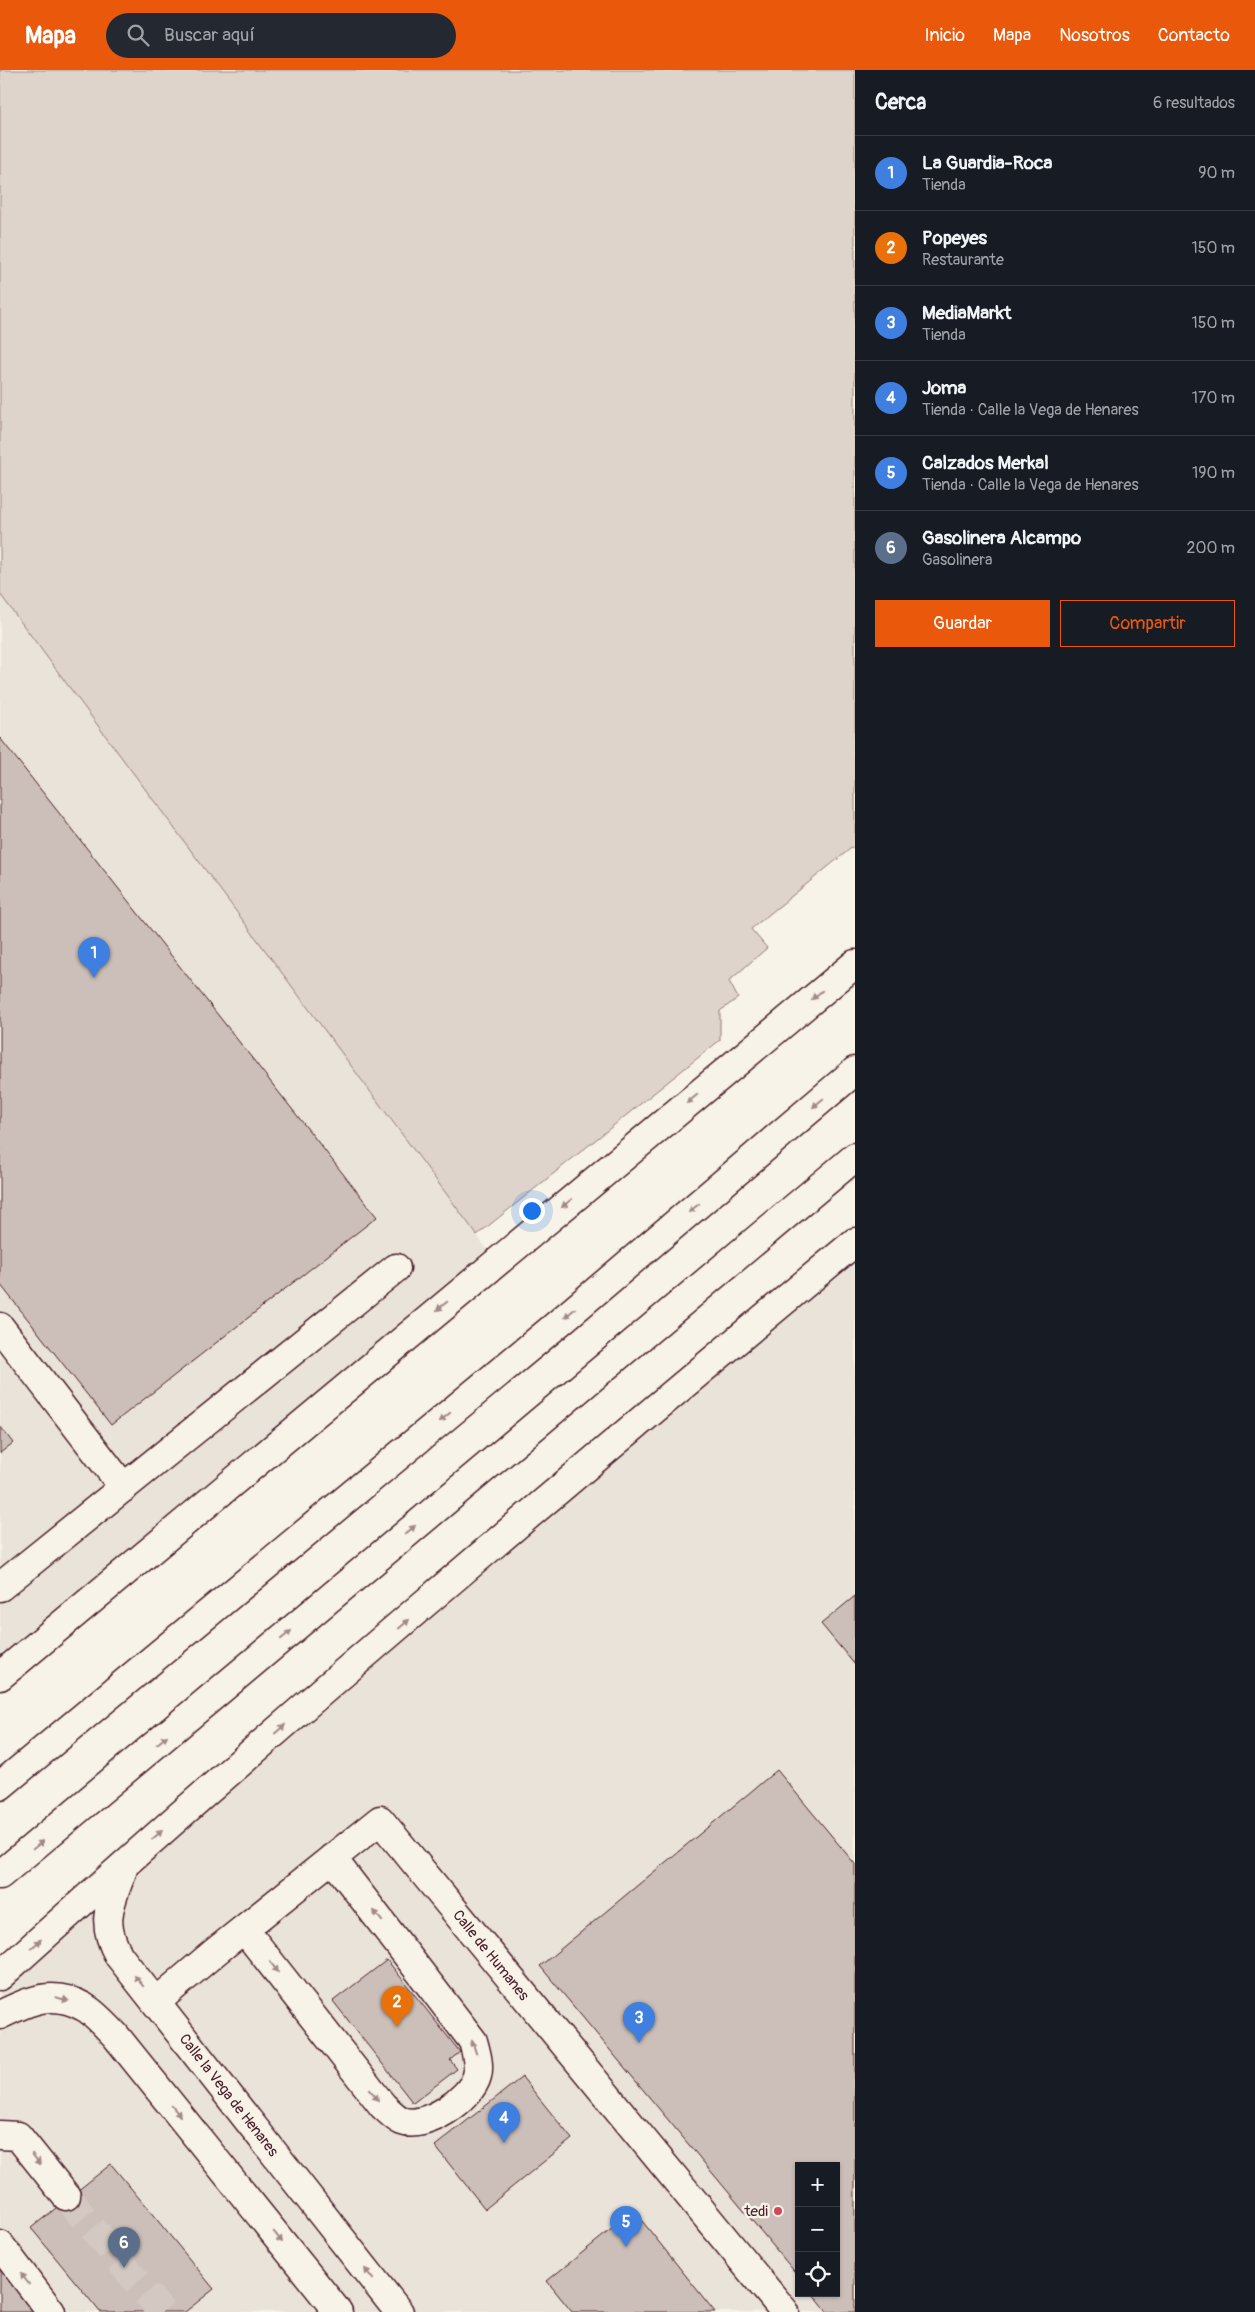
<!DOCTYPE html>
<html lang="es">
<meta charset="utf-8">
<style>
:root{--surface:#171b24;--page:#242831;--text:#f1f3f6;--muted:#9ea1a6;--line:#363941;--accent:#ea580c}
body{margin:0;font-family:Pangolin,sans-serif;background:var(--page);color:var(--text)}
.controls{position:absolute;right:15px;bottom:15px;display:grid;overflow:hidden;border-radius:0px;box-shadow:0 1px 4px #0004}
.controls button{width:45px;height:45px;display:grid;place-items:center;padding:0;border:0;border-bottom:1px solid var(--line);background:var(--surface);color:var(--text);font:25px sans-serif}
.you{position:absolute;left:531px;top:1140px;width:18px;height:18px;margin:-12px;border:4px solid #fff;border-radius:50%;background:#1a73e8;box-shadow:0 0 0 8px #1a73e833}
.badge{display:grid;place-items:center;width:32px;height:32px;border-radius:50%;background:var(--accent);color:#fff;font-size:16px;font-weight:700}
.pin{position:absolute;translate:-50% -41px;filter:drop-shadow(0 1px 2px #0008)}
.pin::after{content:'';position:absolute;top:26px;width:18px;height:15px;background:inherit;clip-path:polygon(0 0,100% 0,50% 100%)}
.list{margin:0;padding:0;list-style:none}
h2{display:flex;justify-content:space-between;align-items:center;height:65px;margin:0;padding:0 20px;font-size:21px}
h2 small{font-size:16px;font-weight:400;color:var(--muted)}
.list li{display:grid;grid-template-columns:32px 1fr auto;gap:15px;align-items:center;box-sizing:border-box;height:75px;padding:0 20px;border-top:1px solid var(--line)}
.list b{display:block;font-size:19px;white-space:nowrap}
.list p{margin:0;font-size:16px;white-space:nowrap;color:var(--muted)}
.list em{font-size:16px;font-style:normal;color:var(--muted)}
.actions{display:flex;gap:10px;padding:15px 20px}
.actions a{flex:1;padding:11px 0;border:1px solid var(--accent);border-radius:0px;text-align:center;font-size:18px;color:var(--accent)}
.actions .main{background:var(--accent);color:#fff}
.icon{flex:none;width:28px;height:28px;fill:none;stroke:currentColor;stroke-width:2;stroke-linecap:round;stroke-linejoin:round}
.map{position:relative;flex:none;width:855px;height:2242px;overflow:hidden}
header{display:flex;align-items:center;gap:30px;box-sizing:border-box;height:70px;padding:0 25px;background:var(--accent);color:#fff}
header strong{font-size:24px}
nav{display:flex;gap:28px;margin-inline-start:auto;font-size:18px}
.search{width:350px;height:45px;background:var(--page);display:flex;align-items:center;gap:12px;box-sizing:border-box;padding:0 18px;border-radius:28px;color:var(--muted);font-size:19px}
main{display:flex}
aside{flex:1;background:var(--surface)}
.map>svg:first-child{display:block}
.built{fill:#eae3da;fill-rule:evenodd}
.green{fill:#ded4cc;stroke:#947a7c}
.building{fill:#ccbfb9;stroke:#4a1f2b}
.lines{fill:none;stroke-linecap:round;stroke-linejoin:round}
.minor-tunnel{stroke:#d4c9c2;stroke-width:28;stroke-dasharray:28 14;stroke-linecap:butt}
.minor-casing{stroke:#4a1f2b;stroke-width:31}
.highway-casing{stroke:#4a1f2b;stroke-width:31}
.minor{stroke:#f7f3e8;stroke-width:28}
.highway{stroke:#f7f3e8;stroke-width:28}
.oneway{fill:#a0898a}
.poi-dot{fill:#d1495b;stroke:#f7f3e8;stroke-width:2}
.labels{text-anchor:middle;stroke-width:5;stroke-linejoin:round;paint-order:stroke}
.street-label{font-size:15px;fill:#4a1f2b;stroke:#f7f3e8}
.poi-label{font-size:15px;fill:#4a1f2b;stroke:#f7f3e8;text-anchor:end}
</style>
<header>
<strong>Mapa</strong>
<div class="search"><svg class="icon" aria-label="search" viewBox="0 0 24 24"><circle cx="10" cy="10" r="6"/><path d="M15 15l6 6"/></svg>Buscar aquí</div>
<nav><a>Inicio</a><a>Mapa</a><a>Nosotros</a><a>Contacto</a></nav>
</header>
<main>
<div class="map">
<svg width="855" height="2242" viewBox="0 0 855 2242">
<rect width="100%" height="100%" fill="#f7f3e8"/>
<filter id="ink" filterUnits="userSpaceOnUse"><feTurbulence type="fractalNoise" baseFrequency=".02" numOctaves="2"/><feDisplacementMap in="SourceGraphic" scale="10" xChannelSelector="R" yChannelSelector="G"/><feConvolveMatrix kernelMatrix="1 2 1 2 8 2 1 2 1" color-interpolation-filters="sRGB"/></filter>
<g filter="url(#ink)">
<path class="built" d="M0,524L496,1191L0,1606Z
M855,1172V2242H0V1906ZM799,2096H836V2223H799Z"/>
<path class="green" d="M0,0H855V775L751,859L767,878L729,911L738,928L720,941V970L477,1165L0,524Z"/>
<path class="building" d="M0,668L377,1147L111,1355L0,1214Z
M0,1356L13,1373L0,1383Z
M855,1526V1595L821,1554Z
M777,1700L855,1794V2242H827L812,2223H836V2096H799V2207L540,1896Z
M387,1890L460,1982L450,1990L457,1999L413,2033L333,1931Z
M522,2007L572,2069L485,2139L435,2076Z
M111,2094L214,2219L185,2242H100L31,2158Z
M634,2141L715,2242H572L547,2211Z
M0,2196L36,2242H0Z"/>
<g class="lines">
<path class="minor-tunnel" d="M66,2126L162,2242"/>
<defs>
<path id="minor" d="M0,1257L124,1418
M0,1517L396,1198
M0,1606L855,894
M124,1796C112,1832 98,1849 119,1886L399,2242
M244,1859L383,2036C389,2041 395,2048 402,2051C425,2060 471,2029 477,2006C480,1995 476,1982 473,1971L332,1788
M0,1906C278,1654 566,1412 855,1172
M156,1932L215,1882L380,1750L785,2242
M0,1945C28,1931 53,1919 84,1937C95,1943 106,1956 115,1965L338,2242
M0,2065L18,2066L66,2126
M0,2175L51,2242"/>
<path id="highway" d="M0,1716L554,1257L855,1001
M0,1805L855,1087"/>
</defs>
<use href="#minor" class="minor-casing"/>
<use href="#highway" class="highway-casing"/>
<use href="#minor" class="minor"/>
<use href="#highway" class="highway"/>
</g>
<defs><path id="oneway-solid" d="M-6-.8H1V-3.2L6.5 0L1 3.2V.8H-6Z" transform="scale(1.25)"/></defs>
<g class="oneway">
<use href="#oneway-solid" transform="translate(817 925) rotate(140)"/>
<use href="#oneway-solid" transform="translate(692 1029) rotate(140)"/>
<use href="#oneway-solid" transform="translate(818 1033) rotate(140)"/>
<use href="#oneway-solid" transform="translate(567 1133) rotate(140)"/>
<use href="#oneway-solid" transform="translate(694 1138) rotate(140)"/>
<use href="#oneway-solid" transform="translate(442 1236) rotate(140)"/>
<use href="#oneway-solid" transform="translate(570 1243) rotate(140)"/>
<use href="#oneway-solid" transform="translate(445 1347) rotate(140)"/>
<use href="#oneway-solid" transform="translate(410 1460) rotate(-40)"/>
<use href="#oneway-solid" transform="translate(404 1554) rotate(-41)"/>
<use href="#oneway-solid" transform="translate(286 1565) rotate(-40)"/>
<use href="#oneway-solid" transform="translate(280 1659) rotate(-41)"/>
<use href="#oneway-solid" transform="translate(162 1670) rotate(-40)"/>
<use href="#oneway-solid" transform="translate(157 1765) rotate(-41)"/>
<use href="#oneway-solid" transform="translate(38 1775) rotate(-39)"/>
<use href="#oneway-solid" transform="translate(378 1846) rotate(-128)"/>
<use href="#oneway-solid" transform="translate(36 1874) rotate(-42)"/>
<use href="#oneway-solid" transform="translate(274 1897) rotate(52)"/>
<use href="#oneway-solid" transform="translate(139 1911) rotate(-129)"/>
<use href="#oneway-solid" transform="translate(62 1929) rotate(15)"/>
<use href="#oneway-solid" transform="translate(474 1977) rotate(-109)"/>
<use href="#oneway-solid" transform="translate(374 2025) rotate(52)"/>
<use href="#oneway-solid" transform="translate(176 2041) rotate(51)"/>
<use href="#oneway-solid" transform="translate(36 2089) rotate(52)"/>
<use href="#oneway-solid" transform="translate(278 2167) rotate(51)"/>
<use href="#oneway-solid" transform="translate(369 2204) rotate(-128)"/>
<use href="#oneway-solid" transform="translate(25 2209) rotate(-127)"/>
</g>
</g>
<circle class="poi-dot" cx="778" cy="2141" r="5"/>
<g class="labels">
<g class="street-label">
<text transform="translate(491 1885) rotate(51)" y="5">Calle de Humanes</text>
<text transform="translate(229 2025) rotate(52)" y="5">Calle la Vega de Henares</text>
</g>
<g class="poi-label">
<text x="768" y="2146">tedi</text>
</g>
</g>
</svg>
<div class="controls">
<button>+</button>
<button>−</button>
<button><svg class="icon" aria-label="locate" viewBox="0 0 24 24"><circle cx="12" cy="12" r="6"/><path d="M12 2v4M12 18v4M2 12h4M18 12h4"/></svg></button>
</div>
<div class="you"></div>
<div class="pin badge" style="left:94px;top:908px;background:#3f7fe0">1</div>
<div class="pin badge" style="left:397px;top:1957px;background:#e8710a">2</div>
<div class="pin badge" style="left:639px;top:1973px;background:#3f7fe0">3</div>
<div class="pin badge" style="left:504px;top:2073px;background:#3f7fe0">4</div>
<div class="pin badge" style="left:626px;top:2177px;background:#3f7fe0">5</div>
<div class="pin badge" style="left:124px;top:2198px;background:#5c6f8a">6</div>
</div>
<aside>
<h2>Cerca<small>6 resultados</small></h2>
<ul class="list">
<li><span class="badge" style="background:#3f7fe0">1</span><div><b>La Guardia-Roca</b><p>Tienda</p></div><em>90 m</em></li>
<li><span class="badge" style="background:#e8710a">2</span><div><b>Popeyes</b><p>Restaurante</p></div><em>150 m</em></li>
<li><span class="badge" style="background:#3f7fe0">3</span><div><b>MediaMarkt</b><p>Tienda</p></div><em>150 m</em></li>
<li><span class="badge" style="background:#3f7fe0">4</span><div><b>Joma</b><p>Tienda · Calle la Vega de Henares</p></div><em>170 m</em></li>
<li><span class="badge" style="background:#3f7fe0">5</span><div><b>Calzados Merkal</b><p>Tienda · Calle la Vega de Henares</p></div><em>190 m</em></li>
<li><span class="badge" style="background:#5c6f8a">6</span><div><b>Gasolinera Alcampo</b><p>Gasolinera</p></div><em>200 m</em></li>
</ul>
<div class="actions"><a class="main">Guardar</a><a>Compartir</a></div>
</aside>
</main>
